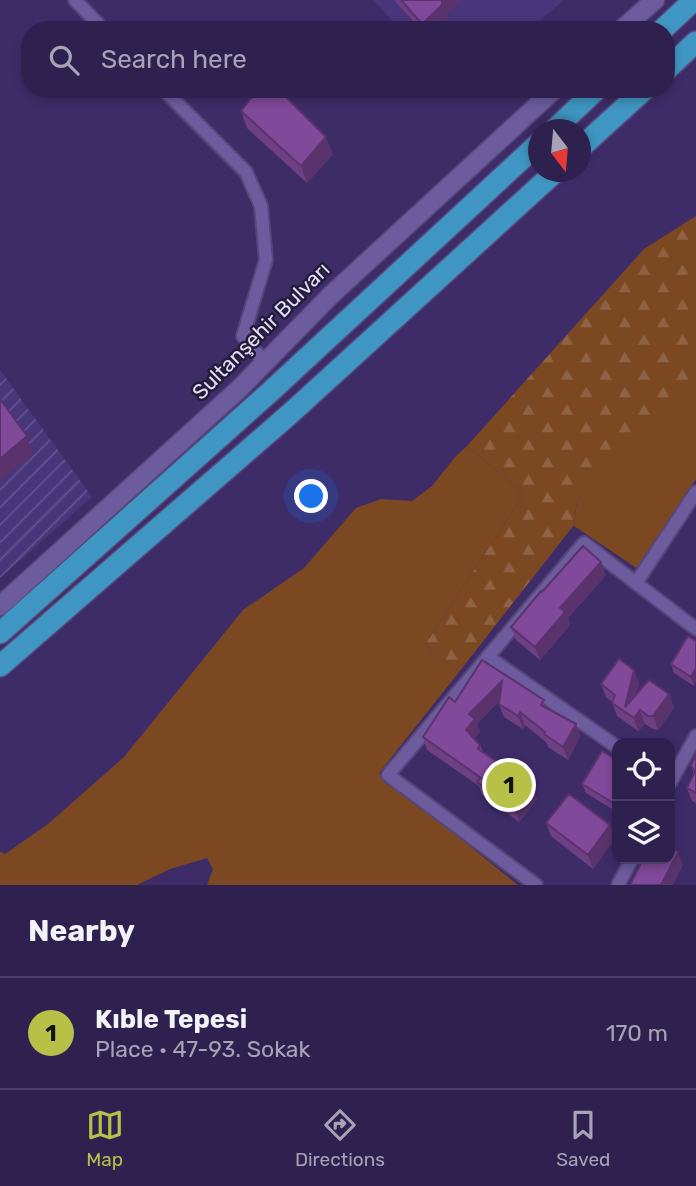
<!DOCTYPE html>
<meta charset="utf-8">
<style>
:root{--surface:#2e214f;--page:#3a2e59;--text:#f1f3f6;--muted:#a7a3b7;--line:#493e66;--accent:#b7c148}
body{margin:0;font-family:Rubik,sans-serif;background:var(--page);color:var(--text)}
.controls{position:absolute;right:21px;bottom:21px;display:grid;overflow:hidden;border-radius:14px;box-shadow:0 4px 10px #0003}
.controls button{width:63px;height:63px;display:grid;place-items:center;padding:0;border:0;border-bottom:2px solid var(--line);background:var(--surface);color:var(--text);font:35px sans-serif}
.compass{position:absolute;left:528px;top:119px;width:63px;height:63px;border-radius:50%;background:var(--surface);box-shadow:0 4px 10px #0003;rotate:164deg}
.you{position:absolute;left:312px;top:497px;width:24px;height:24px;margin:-18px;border:5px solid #fff;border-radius:50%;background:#1a73e8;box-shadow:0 0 0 10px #1a73e833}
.badge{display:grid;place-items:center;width:46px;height:46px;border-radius:50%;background:var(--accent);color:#111;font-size:23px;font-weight:700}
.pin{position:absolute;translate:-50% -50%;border:4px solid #fff;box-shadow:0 2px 7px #0006}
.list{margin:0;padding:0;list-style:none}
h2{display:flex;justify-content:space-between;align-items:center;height:91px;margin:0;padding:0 28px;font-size:30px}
h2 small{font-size:23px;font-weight:400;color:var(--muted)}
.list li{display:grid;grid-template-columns:46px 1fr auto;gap:21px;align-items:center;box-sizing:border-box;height:112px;padding:0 28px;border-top:2px solid var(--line)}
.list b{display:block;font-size:26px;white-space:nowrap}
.list p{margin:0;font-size:23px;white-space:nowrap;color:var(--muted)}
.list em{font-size:23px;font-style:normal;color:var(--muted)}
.icon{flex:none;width:38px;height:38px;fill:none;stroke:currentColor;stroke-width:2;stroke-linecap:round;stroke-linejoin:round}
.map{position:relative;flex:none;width:696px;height:885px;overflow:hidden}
.search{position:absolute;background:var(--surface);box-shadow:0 4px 10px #0003;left:21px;right:21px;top:21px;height:77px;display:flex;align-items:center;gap:18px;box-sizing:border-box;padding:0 24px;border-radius:28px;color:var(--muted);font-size:26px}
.sheet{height:203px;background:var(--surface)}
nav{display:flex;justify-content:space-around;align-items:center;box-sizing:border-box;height:98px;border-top:2px solid var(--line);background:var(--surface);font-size:19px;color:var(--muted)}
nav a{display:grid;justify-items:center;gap:4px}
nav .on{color:var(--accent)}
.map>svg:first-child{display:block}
.built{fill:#49357a}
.industrial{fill:url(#industrial-furrows)}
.grass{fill:#7c4822}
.forest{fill:url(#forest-firs)}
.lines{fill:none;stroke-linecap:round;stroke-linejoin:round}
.street-casing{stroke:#574679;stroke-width:16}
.secondary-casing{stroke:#574679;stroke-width:21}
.highway-casing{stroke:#574679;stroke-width:24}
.street{stroke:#6c5c9e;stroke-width:12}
.secondary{stroke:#6c5c9e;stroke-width:18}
.highway{stroke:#3f96c2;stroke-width:21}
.wall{fill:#6f3f84}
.shaded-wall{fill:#5a336c}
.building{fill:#81499a;stroke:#5a336c;stroke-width:2}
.labels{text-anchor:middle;stroke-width:5;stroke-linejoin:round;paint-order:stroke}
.street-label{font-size:21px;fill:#e1dcfa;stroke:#231c37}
</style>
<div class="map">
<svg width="696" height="885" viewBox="0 0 696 885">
<defs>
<pattern id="industrial-furrows" width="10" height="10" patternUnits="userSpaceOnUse" patternTransform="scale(1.75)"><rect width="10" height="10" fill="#49357a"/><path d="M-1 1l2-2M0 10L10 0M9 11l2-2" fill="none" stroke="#63528e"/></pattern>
<pattern id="forest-firs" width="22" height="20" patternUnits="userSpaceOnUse" patternTransform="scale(1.75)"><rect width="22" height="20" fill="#7c4822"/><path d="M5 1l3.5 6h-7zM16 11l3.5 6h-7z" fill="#8e6243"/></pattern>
</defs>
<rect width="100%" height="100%" fill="#3e2c69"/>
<path class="built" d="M373,0H564L529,30H401Z"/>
<path class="industrial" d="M0,370L92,497L0,578Z"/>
<path class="grass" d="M687,397L696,405V479L638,569L574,526L577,500Z
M467,446L524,494L425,645L459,672L379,773L518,885H207L213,869L207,858L170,869L137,885H0V852L5,854L48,824L124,757L243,610L304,568L356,508L381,499L412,501L432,486L456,456Z"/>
<path class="forest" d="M696,216V405L687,398L577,500L574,525L459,672L425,645L524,494L467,446L644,249Z"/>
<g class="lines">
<defs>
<path id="street" d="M75,0L104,30
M163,89L246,172L261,206L266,260L243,336L265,363
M636,583L696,629
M488,657L617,747
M670,783L696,736
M536,885L388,775L584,543L636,583L696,492
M618,885L632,859"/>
<path id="secondary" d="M621,30L655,0
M0,606L239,389L331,295L555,89"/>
<path id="highway" d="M662,30L694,0
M666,70L696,42
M554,130L597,89
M580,148L645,89
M0,633L270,392L538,144
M0,666L292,412L555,172"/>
</defs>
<use href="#street" class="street-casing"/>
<use href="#secondary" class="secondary-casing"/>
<use href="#highway" class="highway-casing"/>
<use href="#street" class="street"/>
<use href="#secondary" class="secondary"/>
<use href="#highway" class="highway"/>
</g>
<path class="wall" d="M394,0H461L446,14L447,18L435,30H421Z
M241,111L333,154L307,183L247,128Z
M606,575L568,618L570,625L540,660L516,640L511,627L542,592Z
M696,641L694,686L674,673L671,664Z
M482,660L546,708L576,724L580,737L568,760L548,747L547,743L525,725L523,729L504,717L499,704L500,700L477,724L480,732L474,739L480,745L483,752L537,799L519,822L482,795L479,786L427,750L423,737L455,702Z
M639,683L636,694H669L674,708L658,730L653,729L645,724L638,731L617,716L612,702L606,697L601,684Z
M696,753V803L692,801L687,788L694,774L691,766Z
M617,760V812L586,793L582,784Z
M546,823L615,838L593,869L551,836Z"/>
<path class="shaded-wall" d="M442,0H461L446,14L447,18L435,30H425L422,24Z
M326,137L333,154L307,183L301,166Z
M27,436L33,454L0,481V459Z
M601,562L606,575L568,618L570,625L540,660L535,647L560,608Z
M696,668V682L694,686L691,677Z
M634,670L639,683L631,716L625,707Z
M502,681L506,694L477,724L480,732L471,743L466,730L469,714Z
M669,694L674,708L658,730L653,716Z
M640,710L645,724L638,731L634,718Z
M520,712L525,725L523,729L518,716Z
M576,724L580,737L568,760L563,747Z
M533,786L537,799L519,822L515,809Z
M610,825L615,838L593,869L588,855Z
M678,852L683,865L673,885H661Z"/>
<path class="building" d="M401,0H442V5L422,24Z
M258,89H278L326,137L301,166L241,111Z
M0,399L27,436L0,459Z
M583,546L601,562L560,608L565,612L535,647L511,627L541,591L542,592Z
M688,636L696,641V668L691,677L671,664Z
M619,659L634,670L625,707L649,680L669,694L653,716H648L640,710L634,718L612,703L615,695L601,684Z
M482,660L544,700L541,705L576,724L563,747L544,734L545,732L520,712L518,716L499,704L502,681L469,714L475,719L466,730L480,745L478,749L533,786L515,809L477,782L481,778L423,737L449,697L455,702Z
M602,751L617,760V801L615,804L582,784Z
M696,753V793L687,788L695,771L691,766Z
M569,794L610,825L588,855L546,823Z
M670,847L678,852L661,885H630L643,859H670Z"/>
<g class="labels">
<g class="street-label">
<text transform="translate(261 331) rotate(-45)" y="7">Sultanşehir Bulvarı</text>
</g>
</g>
</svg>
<div class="controls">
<button><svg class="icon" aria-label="locate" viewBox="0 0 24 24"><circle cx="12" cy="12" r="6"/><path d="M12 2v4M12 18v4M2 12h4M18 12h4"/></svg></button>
<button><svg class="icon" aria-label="layers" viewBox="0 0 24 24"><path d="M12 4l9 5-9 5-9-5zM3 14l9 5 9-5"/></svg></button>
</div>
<svg class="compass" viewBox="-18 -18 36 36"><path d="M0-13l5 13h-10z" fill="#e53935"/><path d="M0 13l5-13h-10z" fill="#a7a3b7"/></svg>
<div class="you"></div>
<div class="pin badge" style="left:509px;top:785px">1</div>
<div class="search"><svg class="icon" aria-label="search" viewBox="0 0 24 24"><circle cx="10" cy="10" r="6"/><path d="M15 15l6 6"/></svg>Search here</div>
</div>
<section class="sheet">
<h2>Nearby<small></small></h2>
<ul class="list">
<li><span class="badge">1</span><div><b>Kıble Tepesi</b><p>Place · 47-93. Sokak</p></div><em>170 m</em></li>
</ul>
</section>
<nav>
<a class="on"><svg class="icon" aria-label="map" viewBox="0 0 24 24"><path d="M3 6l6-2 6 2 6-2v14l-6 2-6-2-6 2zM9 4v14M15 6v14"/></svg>Map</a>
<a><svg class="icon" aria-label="directions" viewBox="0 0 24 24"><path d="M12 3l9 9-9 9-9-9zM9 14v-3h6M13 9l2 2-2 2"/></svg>Directions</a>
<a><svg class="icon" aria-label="saved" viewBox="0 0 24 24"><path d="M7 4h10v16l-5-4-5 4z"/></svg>Saved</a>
</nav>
